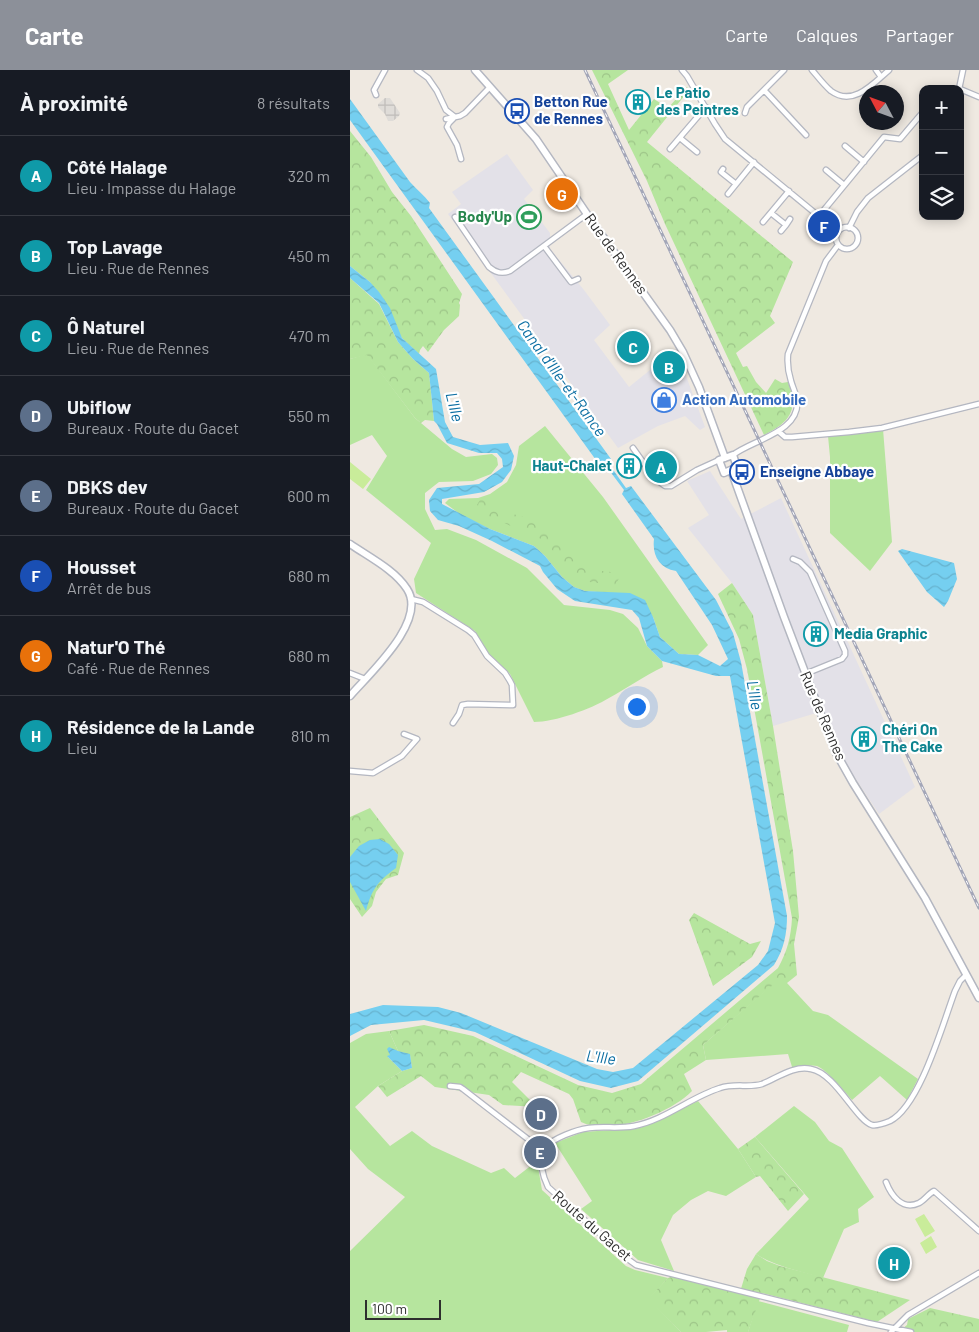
<!DOCTYPE html>
<html lang="fr">
<meta charset="utf-8">
<style>
:root{--surface:#171b24;--page:#242831;--text:#f1f3f6;--muted:#9ea1a6;--line:#363941;--accent:#8c9099}
body{margin:0;font-family:Barlow,sans-serif;background:var(--page);color:var(--text)}
.controls{position:absolute;right:15px;top:15px;display:grid;overflow:hidden;border-radius:10px;box-shadow:0 2px 12px #0003}
.controls button{width:45px;height:45px;display:grid;place-items:center;padding:0;border:0;border-bottom:1px solid var(--line);background:var(--surface);color:var(--text);font:25px sans-serif}
.compass{position:absolute;left:509px;top:15px;width:45px;height:45px;border-radius:50%;background:var(--surface);box-shadow:0 2px 12px #0003;rotate:311deg}
.scale{position:absolute;left:15px;bottom:12px;width:76px;box-sizing:border-box;padding-left:5px;border:2px solid #2e2e2e;border-top:0;font-size:14px;line-height:18px;white-space:nowrap;color:#2e2e2e;-webkit-text-stroke:4px #fff;paint-order:stroke}
.you{position:absolute;left:286px;top:636px;width:18px;height:18px;margin:-12px;border:4px solid #fff;border-radius:50%;background:#1a73e8;box-shadow:0 0 0 8px #1a73e833}
.badge{display:grid;place-items:center;width:32px;height:32px;border-radius:50%;background:var(--accent);color:#fff;font-size:16px;font-weight:700}
.pin{position:absolute;translate:-50% -50%;border:2px solid #fff;box-shadow:0 1px 5px #0006}
.list{margin:0;padding:0;list-style:none}
h2{display:flex;justify-content:space-between;align-items:center;height:65px;margin:0;padding:0 20px;font-size:21px}
h2 small{font-size:16px;font-weight:400;color:var(--muted)}
.list li{display:grid;grid-template-columns:32px 1fr auto;gap:15px;align-items:center;box-sizing:border-box;height:80px;padding:0 20px;border-top:1px solid var(--line)}
.list b{display:block;font-size:19px;white-space:nowrap}
.list p{margin:0;font-size:16px;white-space:nowrap;color:var(--muted)}
.list em{font-size:16px;font-style:normal;color:var(--muted)}
.icon{flex:none;width:28px;height:28px;fill:none;stroke:currentColor;stroke-width:2;stroke-linecap:round;stroke-linejoin:round}
.map{position:relative;flex:none;width:629px;height:1262px;overflow:hidden}
header{display:flex;align-items:center;gap:30px;box-sizing:border-box;height:70px;padding:0 25px;background:var(--accent);color:#fff}
header strong{font-size:24px}
nav{display:flex;gap:28px;margin-inline-start:auto;font-size:18px}
main{display:flex}
aside{flex:1;background:var(--surface)}
.map>svg:first-child{display:block}
.industrial{fill:#e3e1e8}
.grass{fill:#b6e59e}
.forest{fill:url(#forest-crowns)}
.pitch{fill:#c9ec9a}
.plaza{fill:url(#plaza-grid)}
.water{fill:url(#water-waves)}
.lines{fill:none;stroke-linecap:round;stroke-linejoin:round}
.street-casing{stroke:#b4b7c1;stroke-width:7}
.secondary-casing{stroke:#b4b7c1;stroke-width:9}
.street{stroke:#fff;stroke-width:4.5}
.secondary{stroke:#fff;stroke-width:6}
.rail-casing{stroke:#a3a6b8;stroke-width:3}
.rail{stroke:#fff;stroke-width:1;stroke-dasharray:4;stroke-linecap:butt}
.labels{text-anchor:middle;stroke-width:4.5;stroke-linejoin:round;paint-order:stroke}
.culture-label{font-size:15px;font-weight:bold;fill:#0d838f;stroke:#fff;text-anchor:start}
.transit-label{font-size:15px;font-weight:bold;fill:#164399;stroke:#fff;text-anchor:start}
.leisure-label{font-size:15px;font-weight:bold;fill:#27864d;stroke:#fff;text-anchor:end}
.street-label{font-size:15px;fill:#2e2e2e;stroke:#fff}
.shop-label{font-size:15px;font-weight:bold;fill:#366cbe;stroke:#fff;text-anchor:start}
.water-label{font-size:16px;font-style:italic;fill:#0d6fa3;stroke:#fff}
</style>
<header>
<strong>Carte</strong>
<nav><a>Carte</a><a>Calques</a><a>Partager</a></nav>
</header>
<main>
<aside>
<h2>À proximité<small>8 résultats</small></h2>
<ul class="list">
<li><span class="badge" style="background:#0f9aa8">A</span><div><b>Côté Halage</b><p>Lieu · Impasse du Halage</p></div><em>320 m</em></li>
<li><span class="badge" style="background:#0f9aa8">B</span><div><b>Top Lavage</b><p>Lieu · Rue de Rennes</p></div><em>450 m</em></li>
<li><span class="badge" style="background:#0f9aa8">C</span><div><b>Ô Naturel</b><p>Lieu · Rue de Rennes</p></div><em>470 m</em></li>
<li><span class="badge" style="background:#5c6f8a">D</span><div><b>Ubiflow</b><p>Bureaux · Route du Gacet</p></div><em>550 m</em></li>
<li><span class="badge" style="background:#5c6f8a">E</span><div><b>DBKS dev</b><p>Bureaux · Route du Gacet</p></div><em>600 m</em></li>
<li><span class="badge" style="background:#1a4fb4">F</span><div><b>Housset</b><p>Arrêt de bus</p></div><em>680 m</em></li>
<li><span class="badge" style="background:#e8710a">G</span><div><b>Natur'O Thé</b><p>Café · Rue de Rennes</p></div><em>680 m</em></li>
<li><span class="badge" style="background:#0f9aa8">H</span><div><b>Résidence de la Lande</b><p>Lieu</p></div><em>810 m</em></li>
</ul>
</aside>
<div class="map">
<svg width="629" height="1262" viewBox="0 0 629 1262">
<defs>
<pattern id="forest-crowns" width="20" height="18" patternUnits="userSpaceOnUse" patternTransform="scale(1.25)"><rect width="20" height="18" fill="#b6e59e"/><path d="M2 6a3 3 0 1 1 6 0M12 15a3 3 0 1 1 6 0" fill="none" stroke="#9dc588"/></pattern>
<pattern id="plaza-grid" width="8" height="8" patternUnits="userSpaceOnUse" patternTransform="scale(1.25)"><rect width="8" height="8" fill="#dfdcd8"/><path d="M0 4h8M4 0v8" fill="none" stroke="#c0bdba"/></pattern>
<pattern id="water-waves" width="16" height="10" patternUnits="userSpaceOnUse" patternTransform="scale(1.25)"><rect width="16" height="10" fill="#75cff0"/><path d="M0 5q4-4 8 0t8 0" fill="none" stroke="#66b2ce"/></pattern>
</defs>
<rect width="100%" height="100%" fill="#efe9e1"/>
<path class="industrial" d="M157,84L183,120L174,129L200,163V179L234,220L260,255L244,270L279,317L326,279L355,357L350,360L335,346L308,356L268,378L98,144L111,134L102,122Z
M360,401L391,449L431,428L565,717L529,744L494,691L473,641L423,656L403,545L382,513L338,458L359,445L337,411Z"/>
<path class="grass" d="M17,284L65,348L102,379L116,387L142,384L147,388L148,395L141,404L123,411L89,412L75,423V439L85,460L97,459L126,470L177,498L214,535L260,540L273,544L288,558L297,576L312,591L313,597C294,606 277,618 259,628C241,639 205,652 184,652L160,604L134,579L125,561L66,523L64,509L81,473L16,420L37,386L22,365L0,375V289Z
M195,356L253,427L358,575L348,585L329,584L310,567L303,547L272,524L235,521L224,517L212,507L195,486L184,476L140,459L111,445L95,433L99,429L128,428L140,424L157,412L166,395L169,376Z
M533,359L542,472L520,501L480,463V387L478,366Z
M424,913H437L463,941L478,945L568,1009L557,1030L530,1006L502,1030C494,1021 477,1000 467,996C459,994 450,998 443,1000L438,984L356,990L353,975Z
M39,961L48,981L38,987L52,1001L28,1016L5,1037L40,1076L62,1061L82,1076L141,1103L154,1098L165,1108L187,1091L192,1120L276,1196L285,1200L318,1208L299,1229L331,1262H0V1181L55,1127L18,1099L0,1079V973L16,964Z
M348,1031L388,1079L406,1107L376,1126L358,1121L341,1130L323,1145L311,1170L324,1201L288,1190L231,1139L242,1131L205,1073L233,1062L290,1058Z
M444,1036L465,1052L479,1071L492,1078L524,1127L508,1139L509,1152L494,1159L473,1208C450,1201 426,1197 406,1184L459,1129L405,1067Z
M408,1231L499,1255L497,1262H398Z"/>
<path class="forest" d="M242,0H278L258,14L279,60L304,29L318,38L337,17L339,20L297,72L443,192L420,246L425,253L386,283L393,297L397,296L406,312L416,323L425,309L432,313L438,312C449,340 440,352 414,365L315,154L297,111Z
M0,61L21,87L42,122L61,146L112,224L109,233L110,235L109,246L94,260L78,282L73,276L70,280L69,284L52,268L20,212L0,196Z
M0,208L29,234L48,272L63,289L79,303L84,351L75,350L71,353L65,348L17,285L0,289Z
M131,428L166,445L186,450L201,459L219,474L236,499L269,503L270,507L265,515L231,511L220,503L205,483L191,469L124,440Z
M382,513L403,545L423,656L443,781L449,847L444,874L447,905L437,913L424,914L353,975L356,990L334,1004L342,1021C321,1043 260,1067 231,1052L223,1029L219,1024L171,1002L162,1012L187,1037L153,1035L139,1025L85,1017L71,1006L37,1027L28,1016L52,1001L62,998L60,985L48,981L39,961L74,955L123,966L228,1015L262,1023L291,1014L428,898C437,882 441,867 442,848L397,599L389,569L368,524Z
M20,738L54,783L48,805L36,809L26,822L22,836L12,847L0,829V747Z
M344,843L400,874L411,871L402,887L363,916L339,850Z
M405,1067L454,1124L438,1141L410,1106L406,1107L388,1079Z
M406,1184L417,1191L430,1196L560,1230L527,1252L412,1223L398,1262H377V1260L356,1262H331L298,1229L318,1208L324,1206L390,1222L397,1199Z
M580,1238L629,1249V1262H548L557,1255L558,1249Z"/>
<path class="pitch" d="M0,392L21,409L13,419L0,409Z
M574,1144L585,1161L575,1167L565,1149Z
M581,1166L587,1177L576,1184L570,1173Z"/>
<path class="plaza" d="M35,28H40L50,43L49,46L43,51H38L35,44L28,37V34Z"/>
<path class="water" d="M0,29L60,112C67,120 74,125 80,133L79,138L261,389L259,394L276,418L281,416L366,530L383,563L391,592L437,846C437,864 434,879 424,895L288,1011L261,1018L230,1011L125,962L74,950L21,955L0,966V944L33,935L88,937L111,943L247,999L263,1002L283,998L408,895L418,881L425,853L380,606H366L312,591L297,576L289,548L282,540L225,531L207,519L193,502L190,496L142,471L109,456L88,450L80,441L79,430L87,418L129,414L153,397L152,389L147,383H129L97,373L87,354L84,351L79,303L63,289L48,272L29,233L0,208V196L20,212L29,222L40,238L52,268L86,299L95,352L103,367L130,375L158,373L164,386L161,400L152,412L134,422L92,429V434L140,459L184,476L195,486L212,507L224,517L235,521L280,523L295,530L303,547L310,567L329,584L348,585L370,596L378,589L362,555L326,501C309,498 302,485 304,469L272,424L274,420L256,396L251,397L0,50Z
M552,479L604,493L607,509L598,531L594,537L577,522L548,481Z
M30,769L39,774L48,785L46,798C27,812 22,819 16,841L0,812V787L9,776L20,770Z
M39,977L48,981L60,984L62,998L52,1001L37,986L40,985L37,979Z"/>
<g class="lines">
<defs>
<path id="street" d="M67,0L78,8L87,21L96,40L105,47L99,53L97,57L107,75L111,89
M332,0L337,6L365,54L375,69L488,162
M462,0C468,7 474,15 481,21C503,37 523,14 539,0
M526,0L531,7
M609,19L613,0
M610,19L629,27
M414,20L456,65
M26,25L24,20L35,0
M395,43L397,37L434,0
M96,49L110,46L115,43L140,17
M330,68L347,82
M495,76L514,92
M320,79L356,37
M373,99L371,102L386,114
M476,100L494,115
M378,124L404,92
M421,143L436,155L431,161
M469,146L534,67L550,69L573,42
M105,147L139,197C146,203 152,204 160,201L237,144
M413,152L439,121
M436,155L440,149
M486 168a11 11 0 1 1 22 0a11 11 0 1 1-22 0Z
M499,158L507,142L518,128L573,85
M194,176L221,212L228,209
M428,361L435,367H442L499,362L532,358L629,334
M283,378L305,409L315,416H321L347,400L369,390
M383,385C402,370 451,362 447,330C446,324 443,318 441,311C438,302 437,294 438,284L476,191L488,175
M443,489L450,492L460,502L495,581V585L492,589L455,604
M61,529L73,532L118,560L124,565L137,586L155,603L160,611L162,615L163,635L118,634L112,635L109,644L103,653
M0,603L15,609
M0,701L23,703L52,686L67,669L54,664
M100,1016L110,1017L113,1019L192,1080
M536,1112C541,1125 552,1141 569,1133C575,1130 578,1124 584,1121L629,1161
M541,1262L558,1245L629,1203
M561,1262L518,1253L286,1195L279,1190L198,1117C194,1109 186,1085 194,1078C204,1068 225,1060 239,1058C254,1056 269,1059 284,1056C315,1050 341,1027 370,1018C384,1013 400,1018 412,1014C427,1008 444,995 461,999C485,1003 506,1050 522,1055C527,1056 535,1053 540,1051C570,1036 593,953 605,921L610,911L616,905"/>
<path id="secondary" d="M125,0L186,69L241,150L320,260L333,282L349,317L375,388
M383,385L387,397L374,403L369,390Z
M381,400L434,547L485,681L503,713L575,828L629,928
M0,474C19,487 45,500 57,519C78,551 19,604 0,626"/>
</defs>
<use href="#street" class="street-casing"/>
<use href="#secondary" class="secondary-casing"/>
<use href="#street" class="street"/>
<use href="#secondary" class="secondary"/>
<defs>
<path id="rail" d="M235,0L629,838"/>
</defs>
<use href="#rail" class="rail-casing"/>
<use href="#rail" class="rail"/>
</g>
<defs>
<symbol id="building-ring" viewBox="-11 -11 22 22"><circle r="9.5" fill="#fff" stroke="#0f9aa8" stroke-width="1.5"/><path d="M-4-6H4V6H1V3H-1V6H-4ZM-2.5-4.3h1.7v1.8h-1.7ZM.8-4.3h1.7v1.8H.8ZM-2.5-1h1.7V.8h-1.7ZM.8-1h1.7V.8H.8Z" fill="#0f9aa8"/></symbol>
<symbol id="bus-ring" viewBox="-11 -11 22 22"><circle r="9.5" fill="#fff" stroke="#1a4fb4" stroke-width="1.5"/><path d="M-5-6H5V4H4V6H2V4H-2V6H-4V4H-5ZM-3.5-4V0h7V-4ZM-3.5 1.2v1.5H-2V1.2ZM2 1.2v1.5H3.5V1.2Z" fill="#1a4fb4"/></symbol>
<symbol id="stadium-ring" viewBox="-11 -11 22 22"><circle r="9.5" fill="#fff" stroke="#2e9e5b" stroke-width="1.5"/><path d="M0-5a6.5 5 0 1 0 0 10a6.5 5 0 1 0 0-10ZM-3.5-1.8h7v3.6h-7Z" fill="#2e9e5b"/></symbol>
<symbol id="shop-ring" viewBox="-11 -11 22 22"><circle r="9.5" fill="#fff" stroke="#3f7fe0" stroke-width="1.5"/><path d="M-5-2.5h2.3a2.7 3.5 0 0 1 5.4 0H5L5.5 6h-11ZM-1.5-2.5h3a1.5 2.3 0 0 0-3 0Z" fill="#3f7fe0"/></symbol>
</defs>
<g fill-rule="evenodd">
<use href="#building-ring" x="274" y="18" width="28" height="28"/>
<use href="#bus-ring" x="153" y="27" width="28" height="28"/>
<use href="#stadium-ring" x="165" y="133" width="28" height="28"/>
<use href="#shop-ring" x="300" y="316" width="28" height="28"/>
<use href="#building-ring" x="265" y="382" width="28" height="28"/>
<use href="#bus-ring" x="378" y="388" width="28" height="28"/>
<use href="#building-ring" x="452" y="550" width="28" height="28"/>
<use href="#building-ring" x="500" y="655" width="28" height="28"/>
</g>
<g class="labels">
<g class="culture-label">
<text x="306" y="28">Le Patio<tspan x="306" dy="17">des Peintres</tspan></text>
<text x="262" y="401" text-anchor="end">Haut-Chalet</text>
<text x="484" y="569">Media Graphic</text>
<text x="532" y="665">Chéri On<tspan x="532" dy="17">The Cake</tspan></text>
</g>
<g class="transit-label">
<text x="184" y="37">Betton Rue<tspan x="184" dy="17">de Rennes</tspan></text>
<text x="410" y="407">Enseigne Abbaye</text>
</g>
<g class="leisure-label">
<text x="162" y="152">Body'Up</text>
</g>
<g class="street-label">
<text transform="translate(266 184) rotate(54)" y="5">Rue de Rennes</text>
<text transform="translate(473 646) rotate(67)" y="5">Rue de Rennes</text>
<text transform="translate(242 1156) rotate(41)" y="5">Route du Gacet</text>
</g>
<g class="shop-label">
<text x="332" y="335">Action Automobile</text>
</g>
<g class="water-label">
<text transform="translate(212 308) rotate(54)" y="6">Canal d'Ille-et-Rance</text>
<text transform="translate(105 337) rotate(76)" y="6">L'Ille</text>
<text transform="translate(405 625) rotate(80)" y="6">L'Ille</text>
<text transform="translate(251 987) rotate(8)" y="6">L'Ille</text>
</g>
</g>
</svg>
<div class="controls">
<button>+</button>
<button>−</button>
<button><svg class="icon" aria-label="layers" viewBox="0 0 24 24"><path d="M12 4l9 5-9 5-9-5zM3 14l9 5 9-5"/></svg></button>
</div>
<svg class="compass" viewBox="-18 -18 36 36"><path d="M0-13l5 13h-10z" fill="#e53935"/><path d="M0 13l5-13h-10z" fill="#9ea1a6"/></svg>
<div class="scale">100 m</div>
<div class="you"></div>
<div class="pin badge" style="left:311px;top:397px;background:#0f9aa8">A</div>
<div class="pin badge" style="left:319px;top:297px;background:#0f9aa8">B</div>
<div class="pin badge" style="left:283px;top:277px;background:#0f9aa8">C</div>
<div class="pin badge" style="left:191px;top:1044px;background:#5c6f8a">D</div>
<div class="pin badge" style="left:190px;top:1082px;background:#5c6f8a">E</div>
<div class="pin badge" style="left:474px;top:156px;background:#1a4fb4">F</div>
<div class="pin badge" style="left:212px;top:124px;background:#e8710a">G</div>
<div class="pin badge" style="left:544px;top:1193px;background:#0f9aa8">H</div>
</div>
</main>
